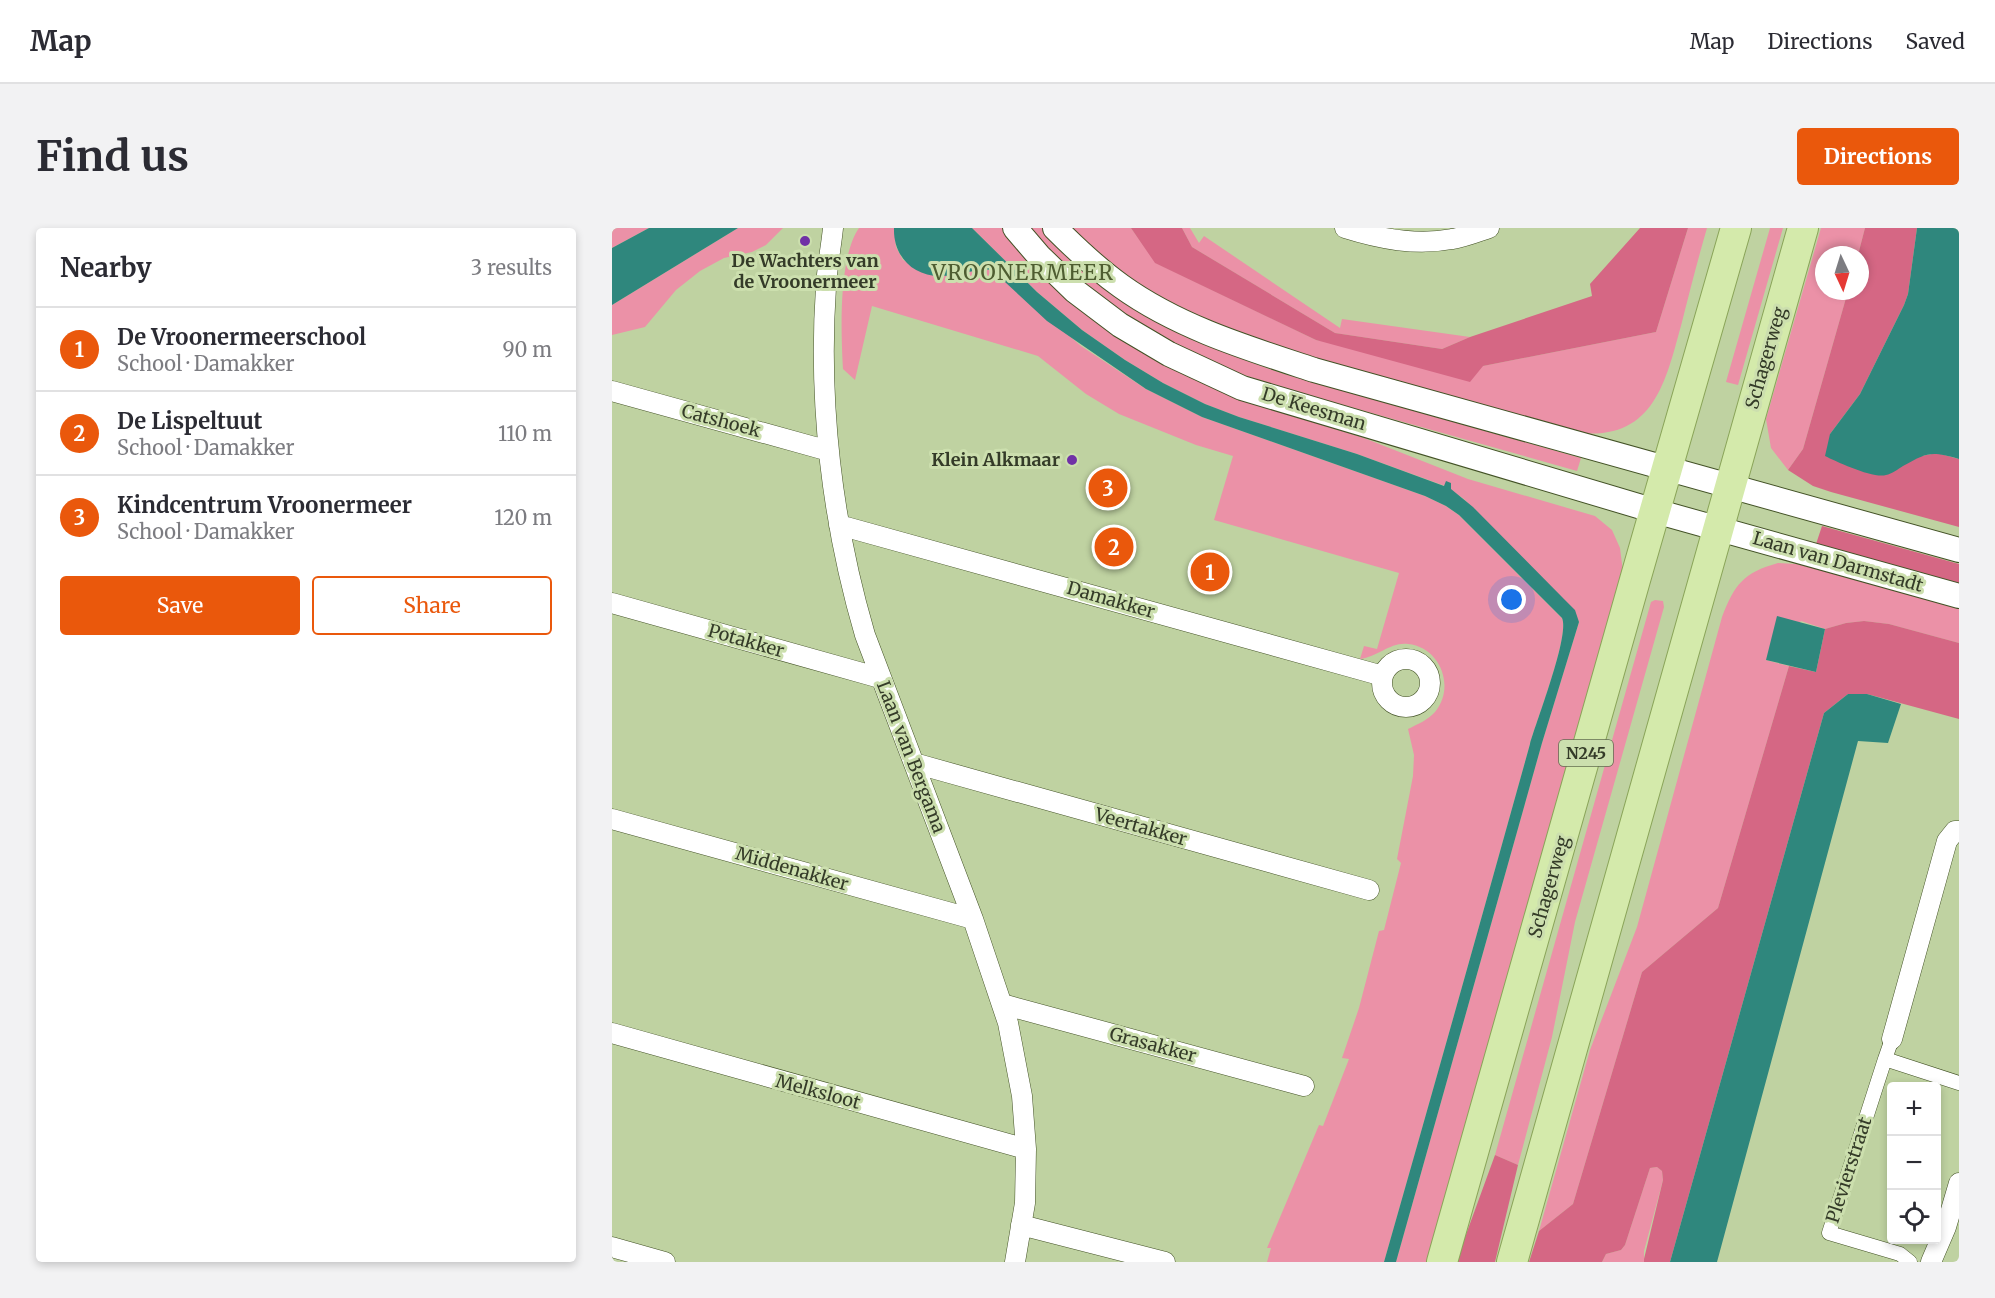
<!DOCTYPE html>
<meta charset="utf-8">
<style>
:root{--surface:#fff;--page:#f2f2f3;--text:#2b2b33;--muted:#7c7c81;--line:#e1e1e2;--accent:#ea580c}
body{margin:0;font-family:Merriweather,serif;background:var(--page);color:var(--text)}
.controls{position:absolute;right:18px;bottom:18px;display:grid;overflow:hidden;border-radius:6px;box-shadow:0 3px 9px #0003}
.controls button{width:54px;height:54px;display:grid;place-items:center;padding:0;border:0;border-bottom:2px solid var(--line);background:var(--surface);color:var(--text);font:30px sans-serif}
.compass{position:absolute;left:1203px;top:18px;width:54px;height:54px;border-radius:50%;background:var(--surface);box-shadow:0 3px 9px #0003;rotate:176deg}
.you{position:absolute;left:900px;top:372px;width:21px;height:21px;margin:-15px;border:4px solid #fff;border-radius:50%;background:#1a73e8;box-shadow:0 0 0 9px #1a73e833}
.badge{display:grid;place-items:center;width:39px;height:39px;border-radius:50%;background:var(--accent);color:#fff;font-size:20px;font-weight:700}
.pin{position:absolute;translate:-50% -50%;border:3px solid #fff;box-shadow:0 2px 6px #0006}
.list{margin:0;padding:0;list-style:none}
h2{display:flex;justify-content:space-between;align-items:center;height:78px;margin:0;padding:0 24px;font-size:26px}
h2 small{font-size:20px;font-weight:400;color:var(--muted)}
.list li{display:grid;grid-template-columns:39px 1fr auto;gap:18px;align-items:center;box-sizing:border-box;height:84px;padding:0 24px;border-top:2px solid var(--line)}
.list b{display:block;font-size:22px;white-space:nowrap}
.list p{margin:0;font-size:20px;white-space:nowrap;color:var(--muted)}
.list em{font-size:20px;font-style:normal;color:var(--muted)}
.actions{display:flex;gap:12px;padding:18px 24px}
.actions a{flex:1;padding:14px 0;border:2px solid var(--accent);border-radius:6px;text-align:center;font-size:21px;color:var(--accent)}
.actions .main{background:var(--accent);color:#fff}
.icon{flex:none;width:33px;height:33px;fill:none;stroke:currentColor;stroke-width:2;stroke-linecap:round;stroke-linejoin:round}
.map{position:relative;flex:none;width:1347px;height:1034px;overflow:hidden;border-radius:6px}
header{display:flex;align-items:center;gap:36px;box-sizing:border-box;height:84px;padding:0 30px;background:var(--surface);border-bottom:2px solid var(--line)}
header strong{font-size:28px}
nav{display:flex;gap:33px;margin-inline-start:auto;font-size:21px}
.intro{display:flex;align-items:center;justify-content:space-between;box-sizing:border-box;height:144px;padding:0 36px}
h1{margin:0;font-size:42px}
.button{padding:15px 27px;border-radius:6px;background:var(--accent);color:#fff;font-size:21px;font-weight:700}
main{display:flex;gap:36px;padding:0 36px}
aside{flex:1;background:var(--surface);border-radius:6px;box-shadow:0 3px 9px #0003}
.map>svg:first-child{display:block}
.green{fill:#eb91a7}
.forest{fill:#d56784}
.water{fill:#2f877d}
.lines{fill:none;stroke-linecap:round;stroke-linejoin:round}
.pedestrian-casing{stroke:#435226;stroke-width:15}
.minor-casing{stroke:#435226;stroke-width:21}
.tertiary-casing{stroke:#435226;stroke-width:26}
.primary-casing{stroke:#8aa459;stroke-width:32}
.pedestrian{stroke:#fff;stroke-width:14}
.minor{stroke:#fff;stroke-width:20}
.tertiary{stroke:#fff;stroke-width:24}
.primary{stroke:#d4eaab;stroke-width:30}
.poi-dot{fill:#7031a6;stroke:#ccdfae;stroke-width:2}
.labels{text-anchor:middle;stroke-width:6;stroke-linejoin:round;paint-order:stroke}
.shield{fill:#ccdfae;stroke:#626c50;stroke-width:1.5}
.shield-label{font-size:16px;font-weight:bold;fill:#343b28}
.poi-label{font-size:18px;font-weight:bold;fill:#343b28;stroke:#ccdfae}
.street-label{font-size:18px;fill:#343b28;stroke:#ccdfae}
.quarter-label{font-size:21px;letter-spacing:1.5px;fill:#4e5d31;stroke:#ccdfae}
</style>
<header>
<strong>Map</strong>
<nav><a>Map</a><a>Directions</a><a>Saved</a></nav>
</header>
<div class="intro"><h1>Find us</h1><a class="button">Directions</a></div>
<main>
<aside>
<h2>Nearby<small>3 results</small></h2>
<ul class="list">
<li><span class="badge">1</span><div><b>De Vroonermeerschool</b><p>School · Damakker</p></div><em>90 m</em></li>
<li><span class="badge">2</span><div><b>De Lispeltuut</b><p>School · Damakker</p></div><em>110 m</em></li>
<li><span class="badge">3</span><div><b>Kindcentrum Vroonermeer</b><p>School · Damakker</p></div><em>120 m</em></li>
</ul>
<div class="actions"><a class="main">Save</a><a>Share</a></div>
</aside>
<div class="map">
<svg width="1347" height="1034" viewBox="0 0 1347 1034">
<rect width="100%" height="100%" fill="#bfd2a1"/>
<path class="green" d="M0,0H37L0,20Z
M126,0H171L154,17L140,24L112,30L88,43L64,62L33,99L0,107V77Z
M247,0H282L284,19L291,32L329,48L373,41L384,44L469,118L534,161L590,189L813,268L834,278L847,287L950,390C958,407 924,494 918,516C870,689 821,862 772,1034H655L659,1020H655L707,897L711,898L737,831L730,830L747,780L767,703L772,702L789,635L785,631L801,548L802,527L796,501C806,496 816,492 823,484C844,459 828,419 796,416C778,414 766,429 748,431L752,418L765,421L787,345L602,292L621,228L584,217L507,186L474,166L426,128L260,78L243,152L231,141C229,105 226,30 247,0Z
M360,0H393L401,11L651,178L752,210L856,251L983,288L1000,302L1008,320L1011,344L815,1034H784L930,515L967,394L852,271L833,258L745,226L627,189L593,176L551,155L513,132L470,102L425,64Z
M414,0H435L590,114L633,132L669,145L969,230L965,243L667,159L629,146L582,125L537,104L501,83Z
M452,0H519L544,35L704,112L871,138L1044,104L1076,0H1095C1086,31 1078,62 1070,94C1054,152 1043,212 968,205L659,117L542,72Z
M570,0H578L587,15L592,8L728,100L730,91L858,109L830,121L723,105L580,19Z
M1158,0H1171L1126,157L1114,154Z
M1209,0H1253L1246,27H1212V63H1236L1191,221L1176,242L1159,220L1154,191Z
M1166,335L1184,336L1203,340L1347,381V415L1277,396L1252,393L1234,395L1213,401L1189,393L1154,432L1177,438L1106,680L1030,744L961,976L927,1003L978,822L1025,699L1110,389C1123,356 1131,345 1166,335Z
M1043,372L1051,373L1052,379L963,694L940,809L906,937L883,927L1039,374Z
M1045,939L1050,943L1051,952L1032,1023V1034H990L994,1026L1009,1022L1013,1017L1038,940Z"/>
<path class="forest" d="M519,0H570L580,19L723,105L830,121L858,109L980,68L978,56L1028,0H1076L1044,104L871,138L858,154L704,112L543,35Z
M1253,0H1305L1296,66L1292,77L1248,166L1218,206L1309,228L1325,225L1347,231V299L1219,264L1201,258L1176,242L1191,221L1236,63H1248V27H1246Z
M1210,298L1347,336V355L1204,316Z
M1252,393L1277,396L1347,415V491L1255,466H1236L1212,485L1058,1034H1032V1031L1051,952L1050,943L1045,939L1038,940L1013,1017L1009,1022L994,1026L990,1034H917L927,1003L961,976L1030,744L1106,680L1177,438L1204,444L1213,401L1234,395Z
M883,927L906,937L883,1034H844Z"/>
<path class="water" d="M37,0H126L0,77V20Z
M282,0H360L425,64L470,102L513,132L551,155L593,176L627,189L745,226L832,258L834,253L839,255V261L861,279L950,369L963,382L967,394L930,515L784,1034H772C821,862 870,689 918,516C924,494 958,407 950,390L847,287L834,278L813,268L590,189L534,161L435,93L380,42L372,41C359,43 344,48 330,48C301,49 281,28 282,0Z
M1305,0H1347V231C1319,223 1316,224 1291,238C1286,241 1280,246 1274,247C1262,251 1225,234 1213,228L1218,206L1248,166L1292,77L1296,66Z
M1165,388L1213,401L1204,444L1154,432Z
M1236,466H1255L1289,476L1276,515L1246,513L1105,1034H1058L1212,485Z"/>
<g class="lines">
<defs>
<path id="pedestrian" d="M1280,811L1273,831L1347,855
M1273,831L1217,1005L1288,1026L1298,1034"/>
<path id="minor" d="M221,0C219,20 215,39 214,59C206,175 220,295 253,407L361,691L396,795L410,868L414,921L413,975L403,1034
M733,0C768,11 804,18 840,11C853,9 865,4 877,0
M0,163L217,223
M227,297L771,448
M0,375L268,450
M770 455a24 24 0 1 1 48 0a24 24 0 1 1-48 0Z
M302,535L757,662
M0,591L361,691
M390,776L692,858
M0,805L414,921
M1280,811L1335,613L1343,603H1347
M409,997L553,1034
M0,1019L53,1034
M1319,1034L1334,999L1347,955"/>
<path id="tertiary" d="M403,0L427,28L463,63L508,97L557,126L630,160L1043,283L1347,368
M443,0C464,21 485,41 509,58C566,99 635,120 702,142L1347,322"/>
<path id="primary" d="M830,1034L1023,352L1124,0
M900,1034L1191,0"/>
</defs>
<use href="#pedestrian" class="pedestrian-casing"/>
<use href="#minor" class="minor-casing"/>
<use href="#tertiary" class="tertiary-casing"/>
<use href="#primary" class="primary-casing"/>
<use href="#pedestrian" class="pedestrian"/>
<use href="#minor" class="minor"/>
<use href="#tertiary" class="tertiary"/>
<use href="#primary" class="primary"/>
</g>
<g class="poi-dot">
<circle cx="193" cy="13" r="6"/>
<circle cx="460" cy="232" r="6"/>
</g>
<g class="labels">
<rect class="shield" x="947" y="512" width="54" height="26" rx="4.5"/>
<g class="shield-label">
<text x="974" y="531">N245</text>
</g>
<g class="poi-label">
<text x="193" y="39">De Wachters van<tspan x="193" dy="21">de Vroonermeer</tspan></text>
<text x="448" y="238" text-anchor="end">Klein Alkmaar</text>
</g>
<g class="street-label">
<text transform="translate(1154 130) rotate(-74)" y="6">Schagerweg</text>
<text transform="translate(702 181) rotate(17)" y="6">De Keesman</text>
<text transform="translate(109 193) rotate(15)" y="6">Catshoek</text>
<text transform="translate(1226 334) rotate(16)" y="6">Laan van Darmstadt</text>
<text transform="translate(499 372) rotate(16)" y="6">Damakker</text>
<text transform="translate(134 413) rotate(16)" y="6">Potakker</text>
<text transform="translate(299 529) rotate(69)" y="6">Laan van Bergama</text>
<text transform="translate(529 599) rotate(16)" y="6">Veertakker</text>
<text transform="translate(180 641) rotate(16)" y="6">Middenakker</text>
<text transform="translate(937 659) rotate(-74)" y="6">Schagerweg</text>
<text transform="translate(541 817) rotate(15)" y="6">Grasakker</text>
<text transform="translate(206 864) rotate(15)" y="6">Melksloot</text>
<text transform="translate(1237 942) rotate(-72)" y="6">Plevierstraat</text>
</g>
<g class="quarter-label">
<text x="411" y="52">VROONERMEER</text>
</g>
</g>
</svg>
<div class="controls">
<button>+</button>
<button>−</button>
<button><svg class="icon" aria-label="locate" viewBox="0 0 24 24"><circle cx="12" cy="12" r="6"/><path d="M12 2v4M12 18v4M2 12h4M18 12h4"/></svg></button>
</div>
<svg class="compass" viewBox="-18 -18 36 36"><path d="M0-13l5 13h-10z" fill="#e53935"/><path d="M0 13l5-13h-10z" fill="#7c7c81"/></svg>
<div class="you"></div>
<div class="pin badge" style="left:598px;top:344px">1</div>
<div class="pin badge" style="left:502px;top:319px">2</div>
<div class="pin badge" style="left:496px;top:260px">3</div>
</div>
</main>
